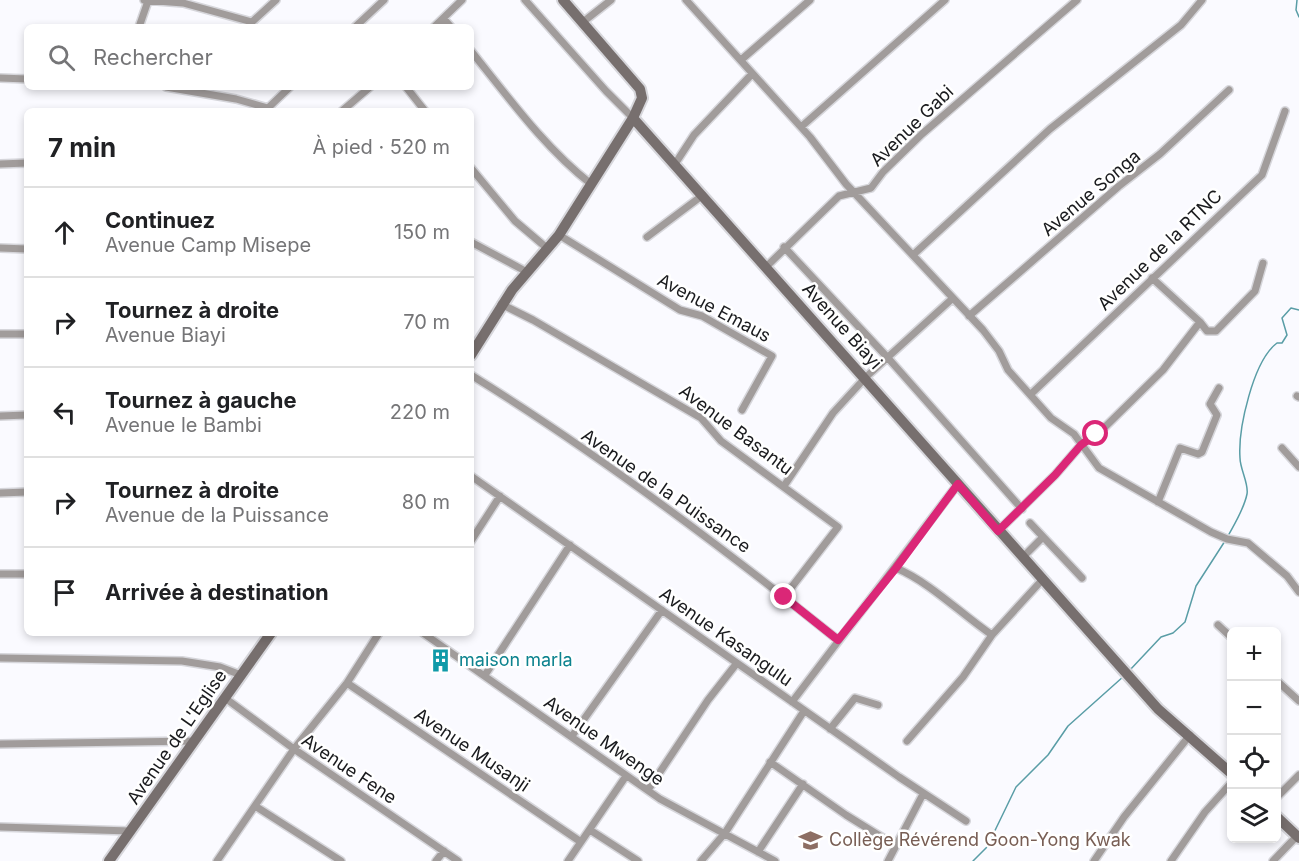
<!DOCTYPE html>
<html lang="fr">
<meta charset="utf-8">
<style>
:root{--surface:#fff;--page:#f2f2f2;--text:#202124;--muted:#757577;--line:#e0e0e0}
body{margin:0;font-family:Inter,sans-serif;background:var(--page);color:var(--text)}
.controls{position:absolute;right:18px;bottom:18px;display:grid;overflow:hidden;border-radius:9px;box-shadow:0 3px 9px #0003}
.controls button{width:54px;height:54px;display:grid;place-items:center;padding:0;border:0;border-bottom:2px solid var(--line);background:var(--surface);color:var(--text);font:30px sans-serif}
.stop{position:absolute;width:18px;height:18px;margin:-14px;border:4px solid #db2777;border-radius:50%;background:#fff}
.stop.end{background:#db2777;border-color:#fff;box-shadow:0 2px 6px #0008}
.list{margin:0;padding:0;list-style:none}
h2{display:flex;justify-content:space-between;align-items:center;height:78px;margin:0;padding:0 24px;font-size:26px}
h2 small{font-size:20px;font-weight:400;color:var(--muted)}
.list li{display:grid;grid-template-columns:39px 1fr auto;gap:18px;align-items:center;box-sizing:border-box;height:90px;padding:0 24px;border-top:2px solid var(--line)}
.list b{display:block;font-size:22px;white-space:nowrap}
.list p{margin:0;font-size:20px;white-space:nowrap;color:var(--muted)}
.list em{font-size:20px;font-style:normal;color:var(--muted)}
.icon{flex:none;width:33px;height:33px;fill:none;stroke:currentColor;stroke-width:2;stroke-linecap:round;stroke-linejoin:round}
.map{position:relative;flex:none;width:1299px;height:861px;overflow:hidden}
.search{position:absolute;background:var(--surface);box-shadow:0 3px 9px #0003;left:24px;top:24px;width:450px;height:66px;display:flex;align-items:center;gap:15px;box-sizing:border-box;padding:0 21px;border-radius:9px;color:var(--muted);font-size:22px}
.panel{position:absolute;background:var(--surface);box-shadow:0 3px 9px #0003;left:24px;top:108px;width:450px;height:528px;border-radius:9px}
.map>svg:first-child{display:block}
.lines{fill:none;stroke-linecap:round;stroke-linejoin:round}
.stream{stroke:#599da6;stroke-width:1.5}
.street-casing{stroke:#d6d6db;stroke-width:10}
.secondary-casing{stroke:#d6d6db;stroke-width:14}
.street{stroke:#a19c9b;stroke-width:7}
.secondary{stroke:#776f6e;stroke-width:10}
.route{stroke:#db2777;stroke-width:8}
.labels{text-anchor:middle;stroke-width:5;stroke-linejoin:round;paint-order:stroke}
.street-label{font-size:18px;fill:#191a1d;stroke:#fff}
.culture-label{font-size:18px;fill:#0d838f;stroke:#fff;text-anchor:start}
.education-label{font-size:18px;fill:#785e54;stroke:#fff;text-anchor:start}
</style>
<div class="map">
<svg width="1299" height="861" viewBox="0 0 1299 861">
<rect width="100%" height="100%" fill="#fafaff"/>
<g class="lines">
<path class="stream" d="M1297,0L1296,10L1299,17
M1228,536C1235,523 1244,509 1247,494C1249,484 1240,469 1240,458C1238,429 1253,361 1277,343H1282L1287,335L1282,318L1291,308L1299,310
M1129,671L1161,637L1173,633L1185,622L1196,586L1225,541
M973,861L987,847L1016,787L1048,755L1068,726L1124,676"/>
<defs>
<path id="street" d="M144,0L183,3L252,22L276,0
M525,0L606,91L633,118
M686,0L810,137L846,184L983,330L999,351L1008,370L1051,418L1074,434L1099,468L1211,532L1227,539L1248,543L1287,576L1299,592
M444,19L451,27
M583,22L611,0
M139,27L148,1
M355,27L384,0
M434,27L462,0
M471,51C509,98 544,147 591,184
M741,60L810,0
M0,78L27,79
M166,87L236,99L268,108L290,87
M406,87L425,111
M342,111L370,87
M801,127L945,0
M0,164L27,163
M675,164L694,135L752,74
M471,168L515,221L548,249
M559,235L680,310L702,316L772,356L742,410
M647,237L703,195
M471,242L527,272
M784,247L888,358L1022,509
M0,248L27,249
M914,254L1050,129L1181,25L1202,0
M767,266L839,196L871,188L883,172L922,134L1077,0
M501,304L533,320L701,418L721,441L838,527L784,597
M969,316L1119,186L1160,154L1229,90
M1200,322L1207,331H1216L1255,291L1263,263
M0,334H27
M471,375C599,454 721,546 838,640
M1031,394L1262,175L1285,111
M1297,396L1299,397
M0,416L27,415
M1282,448L1299,467
M471,476L899,777L966,821
M784,486L833,413L866,377L953,298
M0,493L27,492
M1158,502L1180,448L1198,454L1202,452L1217,415L1210,404L1219,388
M1030,523L1082,578
M998,531L1055,475L1081,445L1106,426L1163,370L1200,322L1152,278
M471,541L500,496
M1023,557L1043,537
M896,568C931,583 961,614 992,635
M0,574H27
M1218,625L1232,638
M423,633L660,799L775,861
M0,658L182,661L220,667L241,675
M485,675L570,545
M1276,680L1299,701
M347,683L581,842
M225,698L294,749L458,861
M792,702L958,484
M830,729L855,698L878,705
M572,736L662,610
M907,741L963,677L992,635L1043,579
M0,744L194,741
M770,762L846,815L896,846
M648,790L708,700L737,663
M1276,798L1299,775
M255,806L341,861
M0,827L130,831
M590,830L638,861
M758,852L803,784
M217,861L294,749L347,683L379,633
M436,861L444,851
M568,861L626,776
M701,861L725,833L804,711
M888,861L923,794
M1094,861L1124,817L1190,735
M1171,861L1205,812L1232,782
M1273,861L1297,836"/>
<path id="secondary" d="M633,118L1158,709L1232,774
M471,355L512,290L559,235L633,118L642,98L640,89L563,0
M1276,816L1299,838
M109,861L271,633"/>
</defs>
<use href="#street" class="street-casing"/>
<use href="#secondary" class="secondary-casing"/>
<use href="#street" class="street"/>
<use href="#secondary" class="secondary"/>
</g>
<g class="lines">
<path class="route" d="M784,597L838,640L896,568L958,484L998,531L1055,475L1081,445L1096,434"/>
</g>
<defs>
<symbol id="building-bare" viewBox="-9 -9 18 18"><path d="M-4-6H4V6H1V3H-1V6H-4ZM-2.5-4.3h1.7v1.8h-1.7ZM.8-4.3h1.7v1.8H.8ZM-2.5-1h1.7V.8h-1.7ZM.8-1h1.7V.8H.8Z" fill="#0f9aa8" stroke="#fff" stroke-width="2.5" paint-order="stroke"/></symbol>
<symbol id="school-bare" viewBox="-9 -9 18 18"><path d="M0-5L7-2L0 1L-7-2ZM-4 1L0 2.5L4 1V4Q0 6-4 4Z" fill="#8d6e63" stroke="#fff" stroke-width="2.5" paint-order="stroke"/></symbol>
</defs>
<g fill-rule="evenodd">
<use href="#building-bare" x="424" y="644" width="33" height="33"/>
<use href="#school-bare" x="794" y="824" width="33" height="33"/>
</g>
<g class="labels">
<g class="street-label">
<text transform="translate(912 126) rotate(-44)" y="6">Avenue Gabi</text>
<text transform="translate(1091 193) rotate(-40)" y="6">Avenue Songa</text>
<text transform="translate(1160 250) rotate(-44)" y="6">Avenue de la RTNC</text>
<text transform="translate(714 308) rotate(28)" y="6">Avenue Emaus</text>
<text transform="translate(842 326) rotate(48)" y="6">Avenue Biayi</text>
<text transform="translate(736 430) rotate(37)" y="6">Avenue Basantu</text>
<text transform="translate(666 491) rotate(35)" y="6">Avenue de la Puissance</text>
<text transform="translate(726 637) rotate(35)" y="6">Avenue Kasangulu</text>
<text transform="translate(177 737) rotate(-55)" y="6">Avenue de L'Eglise</text>
<text transform="translate(604 741) rotate(35)" y="6">Avenue Mwenge</text>
<text transform="translate(472 750) rotate(34)" y="6">Avenue Musanji</text>
<text transform="translate(349 769) rotate(34)" y="6">Avenue Fene</text>
</g>
<g class="culture-label">
<text x="459" y="666">maison marla</text>
</g>
<g class="education-label">
<text x="829" y="846">Collège Révérend Goon-Yong Kwak</text>
</g>
</g>
</svg>
<div class="controls">
<button>+</button>
<button>−</button>
<button><svg class="icon" aria-label="locate" viewBox="0 0 24 24"><circle cx="12" cy="12" r="6"/><path d="M12 2v4M12 18v4M2 12h4M18 12h4"/></svg></button>
<button><svg class="icon" aria-label="layers" viewBox="0 0 24 24"><path d="M12 4l9 5-9 5-9-5zM3 14l9 5 9-5"/></svg></button>
</div>
<div class="stop" style="left:1096px;top:434px"></div>
<div class="stop end" style="left:784px;top:597px"></div>
<div class="search"><svg class="icon" aria-label="search" viewBox="0 0 24 24"><circle cx="10" cy="10" r="6"/><path d="M15 15l6 6"/></svg>Rechercher</div>
<section class="panel">
<h2>7 min<small>À pied · 520 m</small></h2>
<ul class="list">
<li><svg class="icon" aria-label="ahead" viewBox="0 0 24 24"><path d="M12 20V5M6 11l6-6 6 6"/></svg><div><b>Continuez</b><p>Avenue Camp Misepe</p></div><em>150 m</em></li>
<li><svg class="icon" aria-label="right" viewBox="0 0 24 24"><path d="M7 20v-9h11M14 6l5 5-5 5"/></svg><div><b>Tournez à droite</b><p>Avenue Biayi</p></div><em>70 m</em></li>
<li><svg class="icon" aria-label="left" viewBox="0 0 24 24"><path d="M17 20v-9H6M10 6l-5 5 5 5"/></svg><div><b>Tournez à gauche</b><p>Avenue le Bambi</p></div><em>220 m</em></li>
<li><svg class="icon" aria-label="right" viewBox="0 0 24 24"><path d="M7 20v-9h11M14 6l5 5-5 5"/></svg><div><b>Tournez à droite</b><p>Avenue de la Puissance</p></div><em>80 m</em></li>
<li><svg class="icon" aria-label="arrive" viewBox="0 0 24 24"><path d="M6 21V4h12l-3 4 3 4H6"/></svg><div><b>Arrivée à destination</b></div></li>
</ul>
</section>
</div>
